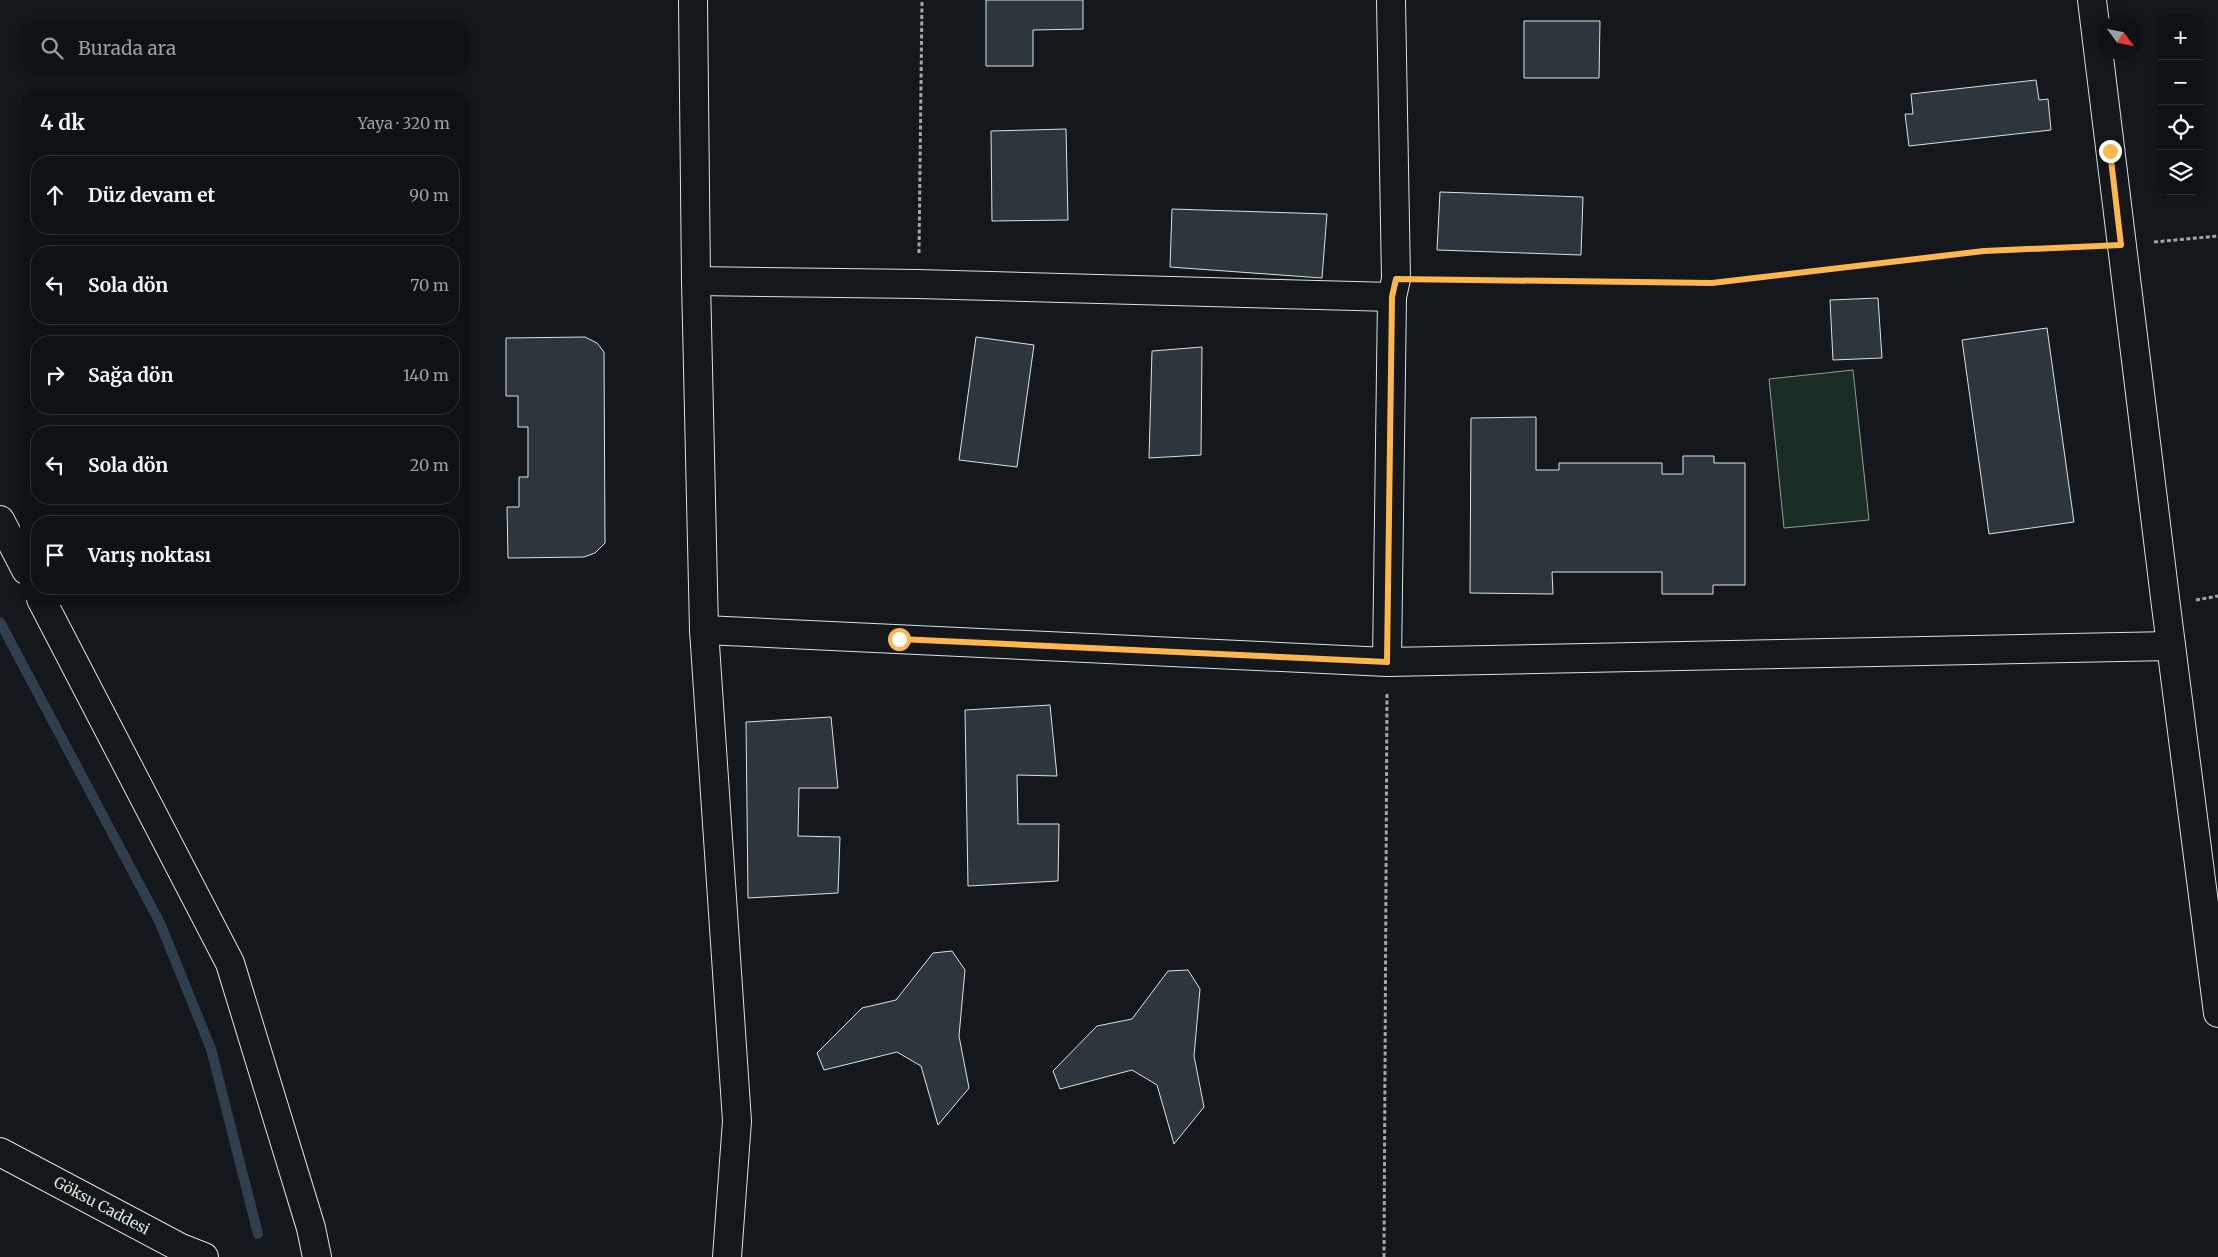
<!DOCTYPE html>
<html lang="tr">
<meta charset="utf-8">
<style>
:root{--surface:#0f1215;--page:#181b1e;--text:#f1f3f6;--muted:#9b9ea0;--line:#2f3234}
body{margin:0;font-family:Merriweather,serif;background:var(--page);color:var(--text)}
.controls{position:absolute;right:15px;top:15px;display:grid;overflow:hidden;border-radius:10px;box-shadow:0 2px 12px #0003}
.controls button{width:45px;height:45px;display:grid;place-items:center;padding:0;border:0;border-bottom:1px solid var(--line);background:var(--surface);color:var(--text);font:25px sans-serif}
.compass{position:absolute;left:2098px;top:15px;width:45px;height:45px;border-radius:50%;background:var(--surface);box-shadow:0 2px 12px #0003;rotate:123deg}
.stop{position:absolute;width:15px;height:15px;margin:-11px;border:4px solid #ffb74d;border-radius:50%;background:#fff}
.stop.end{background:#ffb74d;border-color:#fff;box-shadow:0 1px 5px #0008}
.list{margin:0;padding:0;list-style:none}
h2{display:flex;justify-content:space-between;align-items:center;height:65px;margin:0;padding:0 20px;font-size:21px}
h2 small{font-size:16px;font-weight:400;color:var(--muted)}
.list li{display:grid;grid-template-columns:32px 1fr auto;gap:15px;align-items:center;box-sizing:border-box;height:80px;margin:0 10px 10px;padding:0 10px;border:1px solid var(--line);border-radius:20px}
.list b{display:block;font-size:19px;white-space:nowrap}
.list em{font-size:16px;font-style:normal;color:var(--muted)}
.icon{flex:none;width:28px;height:28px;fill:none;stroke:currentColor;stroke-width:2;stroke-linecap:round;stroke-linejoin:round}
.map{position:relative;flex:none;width:2218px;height:1257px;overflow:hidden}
.search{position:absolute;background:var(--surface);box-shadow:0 2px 12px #0003;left:20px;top:20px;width:450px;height:55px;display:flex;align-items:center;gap:12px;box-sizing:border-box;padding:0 18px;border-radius:20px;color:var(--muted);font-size:19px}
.panel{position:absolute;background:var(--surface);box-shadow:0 2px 12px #0003;left:20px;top:90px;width:450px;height:515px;border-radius:20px}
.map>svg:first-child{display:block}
.green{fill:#1a2d24;stroke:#939e99}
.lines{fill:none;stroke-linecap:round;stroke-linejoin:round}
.stream{stroke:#2f3f4d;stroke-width:10}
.building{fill:#2c363c;stroke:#d8e6dc}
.minor-casing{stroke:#d8e6dc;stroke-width:30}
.path{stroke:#9da8a2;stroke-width:3;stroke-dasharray:4 2.5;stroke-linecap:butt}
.minor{stroke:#14181c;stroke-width:28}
.route{stroke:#ffb74d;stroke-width:6}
.labels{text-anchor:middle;stroke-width:4;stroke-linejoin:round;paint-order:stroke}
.street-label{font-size:15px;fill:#d8e6dc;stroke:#14181c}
</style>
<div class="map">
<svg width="2218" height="1257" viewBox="0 0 2218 1257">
<rect width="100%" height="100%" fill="#14181c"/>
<path class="green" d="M1853,370L1869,520L1784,528L1769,379Z"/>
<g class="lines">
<path class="stream" d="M0,622L160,923L211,1049L258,1234"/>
</g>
<path class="building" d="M986,0H1083V29L1033,30V66H986Z
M1524,21H1600L1599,78H1524Z
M2036,80L2039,100L2048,99L2051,130L1909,146L1905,114H1913L1911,94Z
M1066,129L1068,220L992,221L991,131Z
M1440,192L1583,197L1581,255L1437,250Z
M1172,209L1327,214L1322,278L1170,267Z
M1878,298L1882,358L1833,360L1830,300Z
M2047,328L2074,522L1989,534L1962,340Z
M585,337L597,343L604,352L605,543L595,553L584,557L508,558L507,507H519V477H528V427H518V396H506V338Z
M976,337L1034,345L1017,467L959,460Z
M1202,347L1201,455L1149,458L1152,351Z
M1536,417V470H1559V463H1662V474H1683V456H1714V463H1745V585H1713V594H1662V572H1552L1553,594L1470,593L1471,418Z
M1050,705L1057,776L1017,775L1018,824H1059L1058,881L968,886L965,710Z
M831,717L838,788H799L798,836L840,837L838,893L748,898L746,722Z
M952,951L965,970L959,1036L969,1088L938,1125L921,1066L897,1052L824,1070L817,1053L862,1008L896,1000L933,953Z
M1188,970L1200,989L1194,1056L1204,1107L1174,1144L1157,1085L1132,1070L1060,1089L1053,1071L1097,1026L1132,1019L1168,971Z"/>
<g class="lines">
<defs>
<g id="minor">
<path d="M693,0L696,281L704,630L737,1121L727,1257"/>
<path d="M2092,0L2166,606L2218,1013"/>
<path d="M696,281L918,284L1392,297L1396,279L1391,0"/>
<path d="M0,520L26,570"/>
<path d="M41,599L230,963L311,1228L317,1257"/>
<path d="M704,630L1387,662L1392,297"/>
<path d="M1387,662L2171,646"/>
<path id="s1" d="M0,1152L181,1248L204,1257"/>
</g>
</defs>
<use href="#minor" class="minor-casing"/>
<path class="path" d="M2154,242L2218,236
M919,253L922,0
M1426,279L1711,283L1984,251L2091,246
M2196,600L2218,596
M1384,1257L1387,692"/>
<use href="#minor" class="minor"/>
</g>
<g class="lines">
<path class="route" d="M899,639L1387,662L1392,297L1396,279L1712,283L1984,251L2121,245L2110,151"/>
</g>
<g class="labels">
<g class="street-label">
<text dy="5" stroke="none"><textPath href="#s1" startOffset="115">Göksu Caddesi</textPath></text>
</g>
</g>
</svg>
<div class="controls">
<button>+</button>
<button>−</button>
<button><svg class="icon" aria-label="locate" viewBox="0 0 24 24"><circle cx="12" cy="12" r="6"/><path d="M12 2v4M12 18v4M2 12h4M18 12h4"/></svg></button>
<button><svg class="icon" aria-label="layers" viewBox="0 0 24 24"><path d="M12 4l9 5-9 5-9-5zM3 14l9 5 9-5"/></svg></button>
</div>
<svg class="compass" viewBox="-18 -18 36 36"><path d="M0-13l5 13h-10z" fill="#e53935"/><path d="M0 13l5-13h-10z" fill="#9b9ea0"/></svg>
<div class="stop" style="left:899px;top:639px"></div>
<div class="stop end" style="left:2110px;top:151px"></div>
<div class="search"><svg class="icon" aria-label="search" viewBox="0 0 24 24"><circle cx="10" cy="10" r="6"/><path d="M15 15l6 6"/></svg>Burada ara</div>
<section class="panel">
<h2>4 dk<small>Yaya · 320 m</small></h2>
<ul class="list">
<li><svg class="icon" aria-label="ahead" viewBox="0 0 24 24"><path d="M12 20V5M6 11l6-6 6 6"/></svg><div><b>Düz devam et</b></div><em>90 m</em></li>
<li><svg class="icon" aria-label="left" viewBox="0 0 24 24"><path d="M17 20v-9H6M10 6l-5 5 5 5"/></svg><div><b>Sola dön</b></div><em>70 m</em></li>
<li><svg class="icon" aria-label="right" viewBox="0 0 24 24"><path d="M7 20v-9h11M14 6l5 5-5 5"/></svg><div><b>Sağa dön</b></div><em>140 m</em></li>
<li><svg class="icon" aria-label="left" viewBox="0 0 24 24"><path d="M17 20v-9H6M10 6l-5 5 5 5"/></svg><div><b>Sola dön</b></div><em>20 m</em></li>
<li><svg class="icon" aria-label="arrive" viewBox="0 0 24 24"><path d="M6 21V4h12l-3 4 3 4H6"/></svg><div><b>Varış noktası</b></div></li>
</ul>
</section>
</div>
